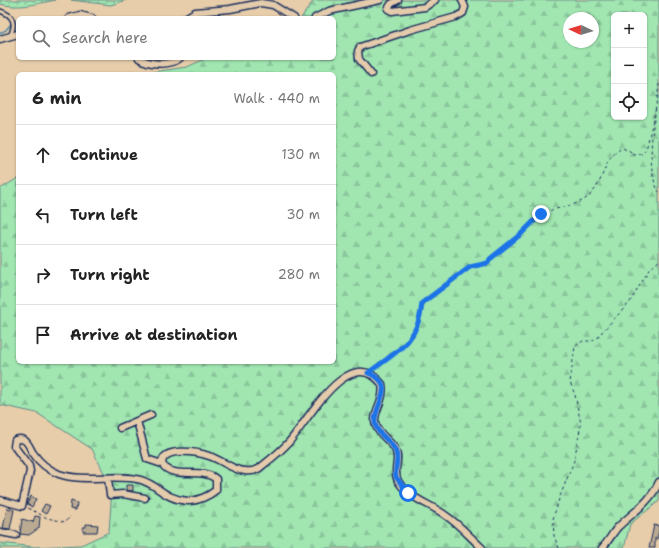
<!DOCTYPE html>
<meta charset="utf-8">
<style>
:root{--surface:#fff;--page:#f2f2f2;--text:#222;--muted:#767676;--line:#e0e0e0}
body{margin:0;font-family:"Shantell Sans",sans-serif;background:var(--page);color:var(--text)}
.controls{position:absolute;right:12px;top:12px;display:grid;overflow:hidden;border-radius:6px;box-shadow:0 1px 3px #0004}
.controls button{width:36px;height:36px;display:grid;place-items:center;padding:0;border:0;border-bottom:1px solid var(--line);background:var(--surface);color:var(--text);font:20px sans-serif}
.compass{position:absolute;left:563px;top:12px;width:36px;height:36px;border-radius:50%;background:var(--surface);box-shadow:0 1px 3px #0004;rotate:274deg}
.stop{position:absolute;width:12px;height:12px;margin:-9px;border:3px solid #1a73e8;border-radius:50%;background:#fff}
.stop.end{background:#1a73e8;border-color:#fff;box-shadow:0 1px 4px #0008}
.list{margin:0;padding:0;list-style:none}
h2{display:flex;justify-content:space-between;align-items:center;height:52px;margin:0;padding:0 16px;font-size:17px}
h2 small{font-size:13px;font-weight:400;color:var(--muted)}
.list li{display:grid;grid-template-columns:26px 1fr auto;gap:12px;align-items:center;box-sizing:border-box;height:60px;padding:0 16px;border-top:1px solid var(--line)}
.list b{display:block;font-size:15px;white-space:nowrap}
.list em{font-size:13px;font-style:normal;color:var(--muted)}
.icon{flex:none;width:22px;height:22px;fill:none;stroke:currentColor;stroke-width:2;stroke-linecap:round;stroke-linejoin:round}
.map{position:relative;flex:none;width:659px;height:548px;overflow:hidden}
.search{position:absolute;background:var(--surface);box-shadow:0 1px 3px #0004;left:16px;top:16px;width:320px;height:44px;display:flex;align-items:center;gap:10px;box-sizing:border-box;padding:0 14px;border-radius:6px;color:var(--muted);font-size:15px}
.panel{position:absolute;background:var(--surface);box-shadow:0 1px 3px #0004;left:16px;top:72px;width:320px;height:292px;border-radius:6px}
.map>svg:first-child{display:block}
.forest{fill:url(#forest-firs);stroke:#5e8a88;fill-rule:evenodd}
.garden{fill:url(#garden-dots);stroke:#5e8a88}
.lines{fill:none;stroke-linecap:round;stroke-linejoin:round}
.stream{stroke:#568bab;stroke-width:1.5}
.building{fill:#bbaa92;stroke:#1b2f5e}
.lane-casing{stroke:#1b2f5e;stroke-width:6}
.street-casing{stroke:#1b2f5e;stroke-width:9}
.path{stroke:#1b2f5e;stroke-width:1;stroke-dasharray:3 3;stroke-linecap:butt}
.lane{stroke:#e4cbac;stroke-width:3}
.street{stroke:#e4cbac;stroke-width:6}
.route{stroke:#1a73e8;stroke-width:5}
</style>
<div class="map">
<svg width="659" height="548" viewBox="0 0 659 548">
<defs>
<pattern id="forest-firs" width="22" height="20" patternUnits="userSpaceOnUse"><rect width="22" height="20" fill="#a1e6b1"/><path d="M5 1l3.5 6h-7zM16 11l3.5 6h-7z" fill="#8ac69b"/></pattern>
<pattern id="garden-dots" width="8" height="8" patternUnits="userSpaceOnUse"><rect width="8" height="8" fill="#a1e6b1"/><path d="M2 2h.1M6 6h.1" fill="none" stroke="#8ac69b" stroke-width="1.8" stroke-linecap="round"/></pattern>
</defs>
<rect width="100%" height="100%" fill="#e7cda9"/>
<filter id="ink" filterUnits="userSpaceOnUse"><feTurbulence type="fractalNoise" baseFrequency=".025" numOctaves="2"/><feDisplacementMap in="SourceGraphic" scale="8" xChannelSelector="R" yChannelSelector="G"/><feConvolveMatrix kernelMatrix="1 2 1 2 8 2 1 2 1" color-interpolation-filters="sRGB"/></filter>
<g filter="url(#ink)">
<path class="forest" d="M314,0H659V501L630,524L624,548H0V543L35,547L81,545L109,532L112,489L92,449L37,413L0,405V189L18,178V362H334V74H139L187,67L207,58H334V18H301ZM614,15H644V117H614ZM569,18H593V42H569Z"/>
<path class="garden" d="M0,0H55C36,4 19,9 0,4Z
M71,0H126L111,5Z"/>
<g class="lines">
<path class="stream" d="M0,33L6,30L10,25L18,23"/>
</g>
<path class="building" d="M126,485H133V491L126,490Z
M31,496L36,499L32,507L27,504Z
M71,501L77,503L76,510L70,509Z
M45,504L50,506L46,514L41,511Z
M7,508L14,510L10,529L3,528Z
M35,516L40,517L39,528L29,535L20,534L22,519L33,522Z
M86,524L98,525L97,532H83V527H86Z
M654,525L659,526V530L657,539L655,538V548H649Z"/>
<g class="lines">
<defs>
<path id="lane" d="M0,11C14,15 16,24 10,36"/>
<path id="street" d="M398,0L391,4L388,9L392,11L425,7L435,0
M69,18L80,15L92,18
M185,18L195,12L230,9L261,3L273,5L294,18
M315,18L329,11L380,0
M0,39L18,34
M139,58C149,65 171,66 180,58
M371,74L359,59L358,51L360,47L410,30L456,17L463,13L465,7L462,0
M137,421L147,459L162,464
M120,428L151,415
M108,479L110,495L123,494L145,498
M0,500L22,506L30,471L29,466L14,446L15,440C18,439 21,438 24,440C29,443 30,449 33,453C39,462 49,470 59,474C84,483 118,473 141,480C160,486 164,499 188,501C198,501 209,496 216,490V479C201,466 174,481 162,464C162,446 198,452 209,456C222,460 232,470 245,471C252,472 257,471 262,466C271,459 281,451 289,442C308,421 349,342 382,384C385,401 374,409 375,422C376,433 390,440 395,449C401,459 392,470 398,481C409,499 429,503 445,515C459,524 470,537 482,548
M0,532L16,535
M602,548C608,542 612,534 617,528C632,513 650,503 659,482"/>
</defs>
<use href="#lane" class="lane-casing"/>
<use href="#street" class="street-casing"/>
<path class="path" d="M659,84C656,113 643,165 659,192
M374,369C400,349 419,339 423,303L470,267L488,263L490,259C502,250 515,241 526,230C530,224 534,218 541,214C557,206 579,208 592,193C606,177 602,160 622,148L630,151L634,155L642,154L646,150L656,108
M28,508L47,518L65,522L71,516
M559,548L554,536L553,519L559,499L574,461L581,424L575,395L570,382L575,346L583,341C592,341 596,342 601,333L630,302L650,268L659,261"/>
<use href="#lane" class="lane"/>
<use href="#street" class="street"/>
</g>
</g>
<g class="lines" filter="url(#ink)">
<path class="route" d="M408,493L396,477C394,468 400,458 395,450C391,440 376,434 375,423C373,405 399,384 368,373C396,352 419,342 422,303L470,267L488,263L490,259L521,234L541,214"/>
</g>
</svg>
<div class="controls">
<button>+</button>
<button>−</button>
<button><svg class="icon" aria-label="locate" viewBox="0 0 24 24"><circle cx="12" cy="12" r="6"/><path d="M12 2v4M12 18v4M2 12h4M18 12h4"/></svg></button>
</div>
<svg class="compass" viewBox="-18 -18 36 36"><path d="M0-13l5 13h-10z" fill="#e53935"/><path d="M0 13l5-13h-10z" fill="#767676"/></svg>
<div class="stop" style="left:408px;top:493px"></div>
<div class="stop end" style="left:541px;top:214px"></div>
<div class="search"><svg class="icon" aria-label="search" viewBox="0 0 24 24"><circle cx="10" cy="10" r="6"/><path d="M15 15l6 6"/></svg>Search here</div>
<section class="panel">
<h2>6 min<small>Walk · 440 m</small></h2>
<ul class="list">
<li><svg class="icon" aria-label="ahead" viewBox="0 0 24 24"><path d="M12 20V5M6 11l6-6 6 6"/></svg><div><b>Continue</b></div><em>130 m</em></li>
<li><svg class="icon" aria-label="left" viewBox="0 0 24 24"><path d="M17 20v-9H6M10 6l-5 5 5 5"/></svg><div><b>Turn left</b></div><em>30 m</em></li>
<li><svg class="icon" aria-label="right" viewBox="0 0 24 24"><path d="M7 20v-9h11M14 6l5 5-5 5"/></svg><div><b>Turn right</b></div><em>280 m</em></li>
<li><svg class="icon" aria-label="arrive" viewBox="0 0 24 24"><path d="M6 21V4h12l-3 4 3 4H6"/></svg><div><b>Arrive at destination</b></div></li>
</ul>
</section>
</div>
